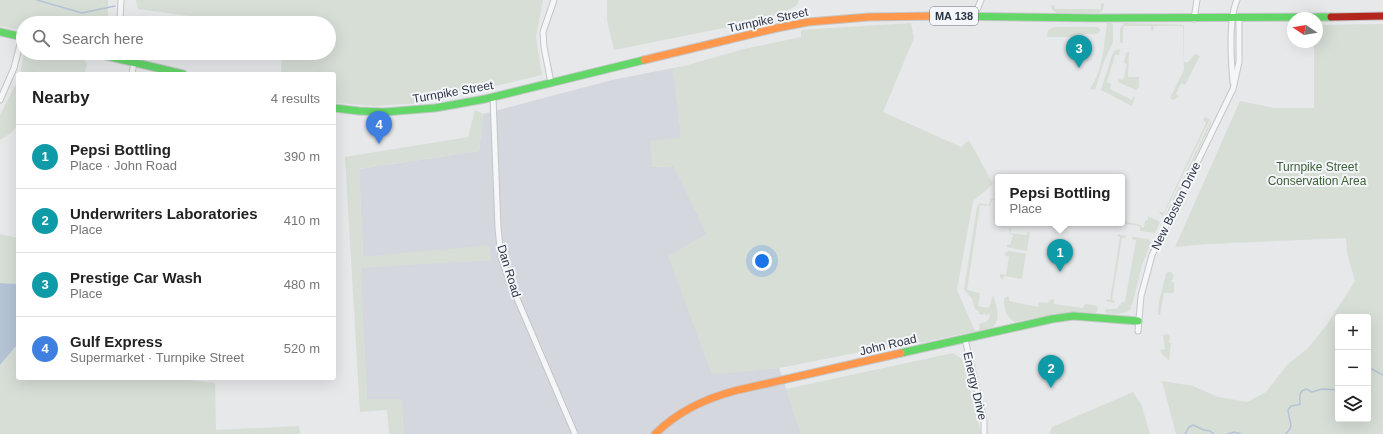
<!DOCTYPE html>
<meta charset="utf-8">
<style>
:root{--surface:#fff;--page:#f2f2f2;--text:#222;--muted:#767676;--line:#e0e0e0;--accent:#6c737f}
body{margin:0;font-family:Arial,sans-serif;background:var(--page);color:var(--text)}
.controls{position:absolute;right:12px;bottom:12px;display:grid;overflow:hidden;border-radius:4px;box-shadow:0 4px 16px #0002}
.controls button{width:36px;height:36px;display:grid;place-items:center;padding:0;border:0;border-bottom:1px solid var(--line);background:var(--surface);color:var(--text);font:20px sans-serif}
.compass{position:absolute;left:1287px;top:12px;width:36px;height:36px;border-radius:50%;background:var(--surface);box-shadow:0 4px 16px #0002;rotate:282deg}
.you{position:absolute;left:762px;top:261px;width:14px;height:14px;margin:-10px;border:3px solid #fff;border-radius:50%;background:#1a73e8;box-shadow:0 0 0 6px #1a73e833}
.badge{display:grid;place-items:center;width:26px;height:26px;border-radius:50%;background:var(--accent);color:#fff;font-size:13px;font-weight:700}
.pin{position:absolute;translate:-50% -33px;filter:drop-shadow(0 1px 2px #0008)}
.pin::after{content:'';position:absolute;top:21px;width:14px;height:12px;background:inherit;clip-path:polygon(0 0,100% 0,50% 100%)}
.popup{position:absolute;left:995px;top:174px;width:130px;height:52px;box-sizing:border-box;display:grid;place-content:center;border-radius:4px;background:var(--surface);filter:drop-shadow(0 1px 3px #0005);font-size:13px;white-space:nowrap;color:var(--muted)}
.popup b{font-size:15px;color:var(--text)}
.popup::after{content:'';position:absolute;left:50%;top:100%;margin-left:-8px;border:8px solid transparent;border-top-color:var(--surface)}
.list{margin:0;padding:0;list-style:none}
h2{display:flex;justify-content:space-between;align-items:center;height:52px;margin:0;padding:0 16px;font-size:17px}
h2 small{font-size:13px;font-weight:400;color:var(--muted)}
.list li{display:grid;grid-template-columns:26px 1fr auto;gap:12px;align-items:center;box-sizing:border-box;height:64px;padding:0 16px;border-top:1px solid var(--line)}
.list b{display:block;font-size:15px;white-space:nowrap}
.list p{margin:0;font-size:13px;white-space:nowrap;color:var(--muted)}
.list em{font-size:13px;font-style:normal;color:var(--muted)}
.icon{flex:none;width:22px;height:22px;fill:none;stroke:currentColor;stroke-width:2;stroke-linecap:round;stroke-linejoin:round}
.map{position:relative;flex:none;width:1383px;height:434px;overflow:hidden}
.search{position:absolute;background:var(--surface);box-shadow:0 4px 16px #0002;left:16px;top:16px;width:320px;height:44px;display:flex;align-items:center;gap:10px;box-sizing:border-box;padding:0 14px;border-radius:22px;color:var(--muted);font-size:15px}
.panel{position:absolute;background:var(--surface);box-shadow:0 4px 16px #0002;left:16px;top:72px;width:320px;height:308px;border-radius:4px}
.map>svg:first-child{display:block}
.built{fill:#d4d7dd}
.green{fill:#d6ded6;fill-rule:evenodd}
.water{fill:#b4c4d5}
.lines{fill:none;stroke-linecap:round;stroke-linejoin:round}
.stream{stroke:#b4c4d5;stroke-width:1.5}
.street-casing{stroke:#c4c6c8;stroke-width:7}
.fast-casing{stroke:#c4c6c8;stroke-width:9}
.slow-casing{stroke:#c4c6c8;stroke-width:9}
.jam-casing{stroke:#c4c6c8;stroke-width:9}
.street{stroke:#f5f6f7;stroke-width:5}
.fast{stroke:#63d668;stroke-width:7}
.slow{stroke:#ff974d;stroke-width:7}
.jam{stroke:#b3261e;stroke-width:7}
.labels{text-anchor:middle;stroke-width:4;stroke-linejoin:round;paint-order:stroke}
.shield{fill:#f4f6f9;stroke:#676e7b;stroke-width:1}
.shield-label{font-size:11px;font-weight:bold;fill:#2b3445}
.street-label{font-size:12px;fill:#2b3445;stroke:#f4f6f9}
.park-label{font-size:12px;fill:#3f6138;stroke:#f4f6f9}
</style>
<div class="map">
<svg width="1383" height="434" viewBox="0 0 1383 434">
<rect width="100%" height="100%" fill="#e6e8ea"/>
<path class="built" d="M673,68L680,125L681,137L652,167L674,166L707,234L669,256L712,374L779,368L801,434H404L401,399L367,400L360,267L491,260L489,246L363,257L359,169L479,151L483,114L612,80Z"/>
<path class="green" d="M0,0H108V23H23V31L0,26Z
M136,0H543L536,37L542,75L423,103L374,106L337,103L334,102V74H282L281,70L282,53H329V23H241L138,9Z
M607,0H799L797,5L785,12L748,23L614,50L607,20Z
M1104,3L1103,10L1099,13H1057C1053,11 1051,9 1052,5H1054L1055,9H1101V4Z
M911,23L914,38L883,112L961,147L969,140L993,184L973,201L957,290L975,331L979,330L980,326L978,324C984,323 988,323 990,315L988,314L986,316L985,313L982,315L979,314V311L975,309L972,299L964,289L977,207L980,203L989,205L991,199L997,200L998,197V201L992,200L990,206L980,205L967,290L980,293L978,306L989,308L993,295C996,305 1003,321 991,328L924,342L901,344L779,368L712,375L668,256L707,234L674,166L652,167L650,141L681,137L680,125L673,68L684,66L744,49L801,37V30Z
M1107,23H1111L1113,25V42L1103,64L1095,90L1090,89C1103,70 1104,45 1107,23Z
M1124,23L1184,25V62H1188L1195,54L1200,56L1185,85L1181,83L1176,94L1179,97L1173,100L1170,98L1184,70L1183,26H1154L1153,31L1151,30V26H1124L1123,31V42L1121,43L1120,42V28Z
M1383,24V434H1176L1162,381L1193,386L1218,397L1247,402L1266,392L1288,364L1307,349L1326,326L1355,281L1347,253L1346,238L1209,244L1175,247L1240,101L1274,108H1314V42H1317V25ZM1338,317H1368V419H1338Z
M1054,27H1097L1101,30L1097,34H1085L1079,37H1047L1048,30Z
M1120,49L1119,55H1115L1107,82L1111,84L1110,89L1132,100L1133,96L1135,97L1132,106L1101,90L1112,55L1115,50Z
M1129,52L1128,77H1139V87L1136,90L1120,83L1118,81L1119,79L1123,80L1127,64L1124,63L1126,53Z
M24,53C37,53 72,51 82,58C85,60 86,62 87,65L84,74H20Z
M18,80V125L11,133L0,140V115Z
M475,110L483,114L479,151L359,169L363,257L489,245L491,260L361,268L367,399H401L404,434H389L387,410L360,412L345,157L468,137Z
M1205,117L1210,119L1163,216L1159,213L1160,212H1164L1206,123L1203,120Z
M1211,120V124L1168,214L1165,216Z
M1122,215L1127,222L1141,225L1142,228L1144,227L1145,221L1148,219V216L1160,222L1155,233L1140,231V226L1119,223H1122Z
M1009,228L1011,229L1010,233L1026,235L1028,232L1030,231L1027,251L1007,247V245H1010L1013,235L1009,233Z
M0,234L18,238V284L0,283Z
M1118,234L1126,236L1125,238H1122L1112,300L1115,301L1114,303L1106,301L1107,299L1110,300L1120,237L1117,236Z
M1132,237L1148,239L1151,242L1142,265L1133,302L1130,307L1132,308C1125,315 1116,314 1106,313L1105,311L1106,309H1117L1122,302H1125L1136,240L1132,239Z
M1009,251L1026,254L1022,279L1004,276L1003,280L1000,277V274L1006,275L1009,257L1006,256L1005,254L1006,252Z
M1168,272H1172V274L1176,275H1174L1173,279L1171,281L1174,283V293H1164L1160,315H1158L1159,301L1166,274Z
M1006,297H1009V301L1038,307L1039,302L1048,303L1050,300L1053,299L1054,300V304L1083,308L1084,305L1086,304L1097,306L1098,309L1096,313L1074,312L1062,313L1015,322C1006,318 1004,308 1004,299Z
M1168,334L1170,337L1169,343H1171L1169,361L1162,354L1160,350L1165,349L1163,335Z
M18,344V378H187L188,380L215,383L216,430L299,426L300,434H0V365Z
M953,353L963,360L981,434H801L786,389Z
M1133,392L1141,404L1150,434H1049L1052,427Z"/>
<path class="water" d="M0,283L18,284V344L0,365Z"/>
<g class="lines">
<path class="stream" d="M37,0L82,13L115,6
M1368,367L1383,375
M1185,434L1189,427L1193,425L1204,430L1210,431L1214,434
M1228,434L1234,432L1241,434
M1285,434C1296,426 1288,420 1288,410L1291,406L1298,405L1300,404C1300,396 1298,392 1306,389L1312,392L1322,389L1338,390"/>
<defs>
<path id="street" d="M974,17L981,0
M1194,19L1197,0
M120,23L121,0
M132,74L134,62
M1233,82C1231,60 1228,20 1237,0
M551,83L544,47L543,32L554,0
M493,97L498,228L501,257L509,280L575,434
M0,100L14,68L22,36
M1138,331L1141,296L1152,255L1233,89L1239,62V18
M965,339L984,420V434"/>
<path id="fast" d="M937,16L1094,18L1331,17
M0,32L23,37
M94,53L183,74
M334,108L359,111L384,112L435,108L485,99L644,60
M901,353L1052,319L1073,316L1138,321"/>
<path id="slow" d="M644,60L777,28L808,22L869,17L937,16
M655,434C678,411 706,398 738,390L901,353"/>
<path id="jam" d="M1331,17L1383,16"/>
</defs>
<use href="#street" class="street-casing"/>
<use href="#fast" class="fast-casing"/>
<use href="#slow" class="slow-casing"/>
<use href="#jam" class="jam-casing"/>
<use href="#street" class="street"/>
<use href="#fast" class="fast"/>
<use href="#slow" class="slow"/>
<use href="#jam" class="jam"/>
</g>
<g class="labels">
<rect class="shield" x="930" y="7" width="48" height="18" rx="3"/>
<g class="shield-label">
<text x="954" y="20">MA 138</text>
</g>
<g class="street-label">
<text transform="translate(768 20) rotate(-12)" y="4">Turnpike Street</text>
<text transform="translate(453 92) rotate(-10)" y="4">Turnpike Street</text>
<text transform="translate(1176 206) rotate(-64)" y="4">New Boston Drive</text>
<text transform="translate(509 271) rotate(73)" y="4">Dan Road</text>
<text transform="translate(888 345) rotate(-13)" y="4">John Road</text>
<text transform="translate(975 386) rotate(77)" y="4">Energy Drive</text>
</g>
<g class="park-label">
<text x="1317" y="171">Turnpike Street<tspan x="1317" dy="14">Conservation Area</tspan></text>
</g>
</g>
</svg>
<div class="controls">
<button>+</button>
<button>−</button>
<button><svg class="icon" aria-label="layers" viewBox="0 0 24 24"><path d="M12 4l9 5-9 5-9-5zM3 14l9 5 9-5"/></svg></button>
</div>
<svg class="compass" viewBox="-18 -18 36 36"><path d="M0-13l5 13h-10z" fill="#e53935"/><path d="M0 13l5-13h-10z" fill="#767676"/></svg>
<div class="you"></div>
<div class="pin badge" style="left:1060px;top:272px;background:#0f9aa8">1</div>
<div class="popup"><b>Pepsi Bottling</b>Place</div>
<div class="pin badge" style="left:1051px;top:388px;background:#0f9aa8">2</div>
<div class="pin badge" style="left:1079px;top:68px;background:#0f9aa8">3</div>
<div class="pin badge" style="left:379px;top:144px;background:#3f7fe0">4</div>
<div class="search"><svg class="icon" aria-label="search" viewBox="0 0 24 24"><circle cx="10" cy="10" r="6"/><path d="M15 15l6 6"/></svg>Search here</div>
<section class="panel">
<h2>Nearby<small>4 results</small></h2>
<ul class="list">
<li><span class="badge" style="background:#0f9aa8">1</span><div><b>Pepsi Bottling</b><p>Place · John Road</p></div><em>390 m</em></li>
<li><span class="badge" style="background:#0f9aa8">2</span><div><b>Underwriters Laboratories</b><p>Place</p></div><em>410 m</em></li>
<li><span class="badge" style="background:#0f9aa8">3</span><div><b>Prestige Car Wash</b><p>Place</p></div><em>480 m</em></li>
<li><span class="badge" style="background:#3f7fe0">4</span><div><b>Gulf Express</b><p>Supermarket · Turnpike Street</p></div><em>520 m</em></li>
</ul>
</section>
</div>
